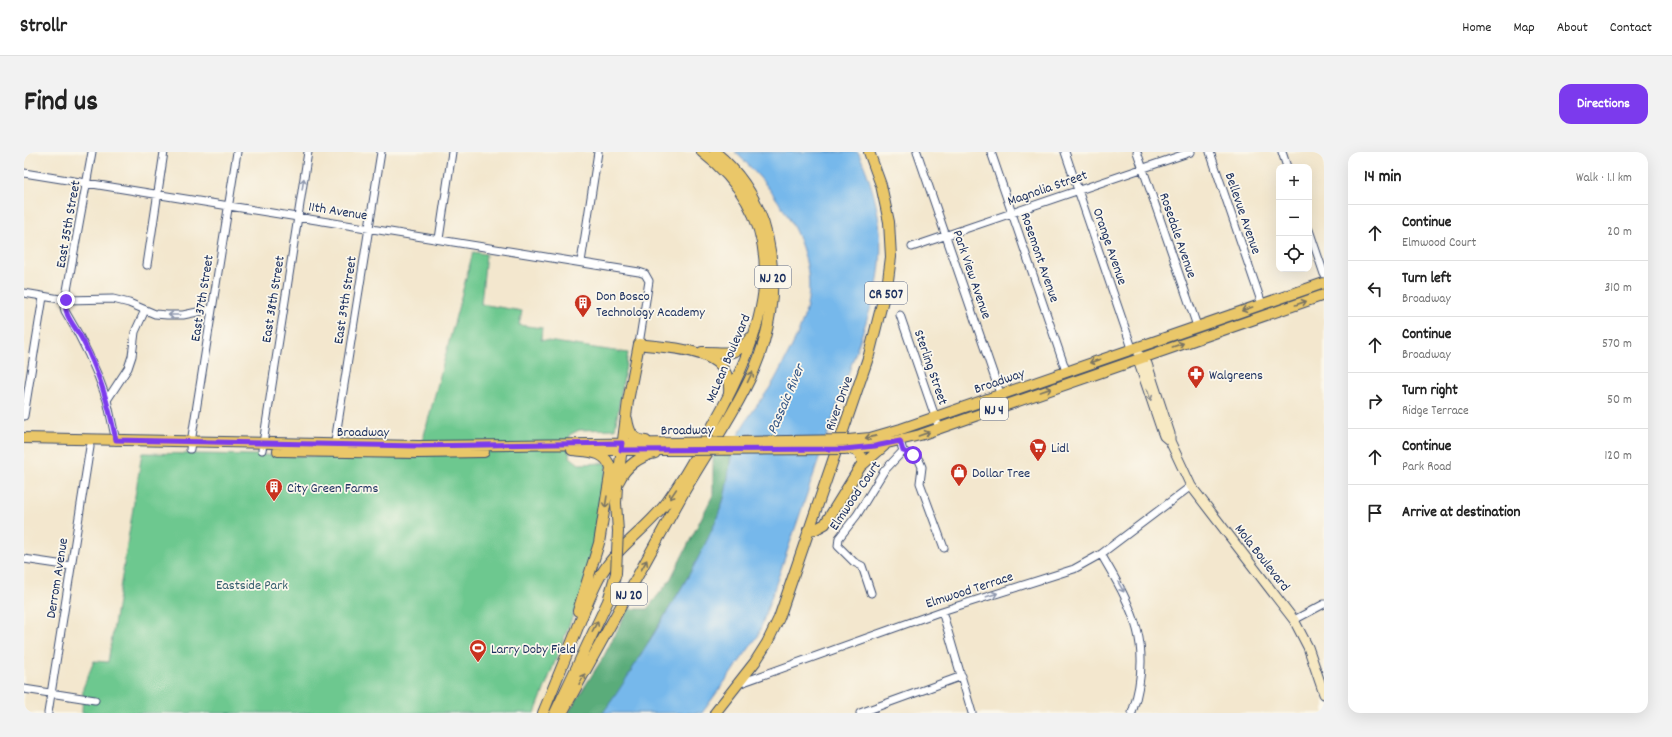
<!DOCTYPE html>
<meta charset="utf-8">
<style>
:root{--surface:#fff;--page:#f2f2f2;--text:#222;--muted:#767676;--line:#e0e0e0;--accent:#7c3aed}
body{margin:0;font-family:Dekko,sans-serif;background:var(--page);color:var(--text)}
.controls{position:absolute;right:12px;top:12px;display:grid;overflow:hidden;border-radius:8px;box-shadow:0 4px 16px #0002}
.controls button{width:36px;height:36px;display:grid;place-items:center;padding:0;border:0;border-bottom:1px solid var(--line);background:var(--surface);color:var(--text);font:20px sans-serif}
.stop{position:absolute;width:12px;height:12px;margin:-9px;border:3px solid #7c3aed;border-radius:50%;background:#fff}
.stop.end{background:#7c3aed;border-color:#fff;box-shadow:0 1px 4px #0008}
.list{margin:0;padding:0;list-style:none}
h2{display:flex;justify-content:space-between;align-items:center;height:52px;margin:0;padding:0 16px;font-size:17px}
h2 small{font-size:13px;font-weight:400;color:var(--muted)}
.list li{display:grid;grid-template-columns:26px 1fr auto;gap:12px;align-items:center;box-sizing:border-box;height:56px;padding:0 16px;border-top:1px solid var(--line)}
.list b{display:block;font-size:15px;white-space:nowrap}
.list p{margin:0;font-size:13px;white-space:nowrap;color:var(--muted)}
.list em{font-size:13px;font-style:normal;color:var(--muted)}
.icon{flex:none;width:22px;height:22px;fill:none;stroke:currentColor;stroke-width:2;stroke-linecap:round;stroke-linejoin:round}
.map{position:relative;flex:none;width:1300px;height:561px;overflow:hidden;border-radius:12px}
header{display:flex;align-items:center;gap:24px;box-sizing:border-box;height:56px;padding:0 20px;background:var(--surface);border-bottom:1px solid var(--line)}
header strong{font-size:19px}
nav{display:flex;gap:22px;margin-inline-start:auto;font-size:14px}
.intro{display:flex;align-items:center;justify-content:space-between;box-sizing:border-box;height:96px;padding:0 24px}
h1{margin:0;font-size:28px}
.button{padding:10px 18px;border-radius:12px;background:var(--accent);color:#fff;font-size:14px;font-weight:700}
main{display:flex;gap:24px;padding:0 24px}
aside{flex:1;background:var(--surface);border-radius:12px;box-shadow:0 4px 16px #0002}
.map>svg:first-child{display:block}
.green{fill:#6dc88f;stroke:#447c76}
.forest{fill:#5aac7a;stroke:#3a6e6c}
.water{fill:#76b8eb;stroke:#4874a4}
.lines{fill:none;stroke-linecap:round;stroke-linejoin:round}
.street-casing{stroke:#3b4b6f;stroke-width:9}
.secondary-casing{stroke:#3b4b6f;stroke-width:11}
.primary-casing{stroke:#3b4b6f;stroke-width:12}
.street{stroke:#fff;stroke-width:7}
.secondary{stroke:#f7e9c3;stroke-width:9}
.primary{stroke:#eac769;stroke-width:10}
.primary-bridge-casing{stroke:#3b4b6f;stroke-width:12;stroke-linecap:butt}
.primary-bridge{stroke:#eac769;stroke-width:10}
.oneway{stroke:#8d97ae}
.oneway2{stroke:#787363}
.oneway3{stroke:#898c90}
.route{stroke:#7c3aed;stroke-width:5}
.labels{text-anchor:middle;stroke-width:3.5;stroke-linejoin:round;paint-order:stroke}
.shield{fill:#fbf7ec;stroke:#5e6b89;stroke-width:1}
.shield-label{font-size:13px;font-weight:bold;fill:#1b2f5e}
.street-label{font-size:14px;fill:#1b2f5e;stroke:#fbf7ec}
.poi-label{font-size:14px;fill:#1b2f5e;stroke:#fbf7ec;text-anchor:start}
.park-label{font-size:14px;fill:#345d6d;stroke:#fbf7ec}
.water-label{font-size:15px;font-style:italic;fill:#365888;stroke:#fbf7ec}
</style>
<header>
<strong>Strollr</strong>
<nav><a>Home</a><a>Map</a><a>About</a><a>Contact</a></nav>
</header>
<div class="intro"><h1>Find us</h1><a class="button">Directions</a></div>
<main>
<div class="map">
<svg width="1300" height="561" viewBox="0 0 1300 561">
<rect width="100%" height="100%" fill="#fbf7ec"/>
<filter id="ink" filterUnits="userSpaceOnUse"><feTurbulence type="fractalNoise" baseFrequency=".025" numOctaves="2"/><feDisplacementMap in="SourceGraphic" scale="8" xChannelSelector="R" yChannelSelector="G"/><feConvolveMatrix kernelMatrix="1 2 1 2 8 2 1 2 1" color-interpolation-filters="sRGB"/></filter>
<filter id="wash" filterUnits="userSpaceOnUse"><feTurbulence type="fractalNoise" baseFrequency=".012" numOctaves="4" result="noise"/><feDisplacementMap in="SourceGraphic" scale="16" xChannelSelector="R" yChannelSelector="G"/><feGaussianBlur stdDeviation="0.9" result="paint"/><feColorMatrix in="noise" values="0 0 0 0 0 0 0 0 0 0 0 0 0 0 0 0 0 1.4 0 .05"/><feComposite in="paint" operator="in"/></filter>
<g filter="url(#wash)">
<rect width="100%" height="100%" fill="#f3e7ce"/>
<path class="green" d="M449,100L462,102L457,152L498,159L495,173L518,176L517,188L604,201L591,277L555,278L547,282L543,291L546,305L555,312L583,311L573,384L558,440L511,561H58L59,536L70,509L84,510L118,301L394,306Z"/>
<path class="forest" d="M707,302C705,319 704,337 698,353C682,398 656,439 631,479C614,507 599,535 579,561H544L580,504L604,457H623L646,428L689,343V303Z"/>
<path class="water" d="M711,0H834C851,36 861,80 855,120C853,140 845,160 839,179L734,484L678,561H579C598,535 614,508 631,480C656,439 681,399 698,353C705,333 704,311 711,291C719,268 738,249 750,229C760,210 774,185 780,165C800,103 754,40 711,0Z"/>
</g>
<g filter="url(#ink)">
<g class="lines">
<defs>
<path id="street" d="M68,0L40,155L41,159C59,188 72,216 83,248
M893,0L980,253
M967,0L1042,219
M1041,0L1108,196
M1113,0L1173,174
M1186,0L1238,152
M1258,0L1263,15
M0,21L615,120L621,122L625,129L615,192
M1285,78L1300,122
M415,87L428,0
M888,95L1167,0
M557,110L574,0
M123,113L140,0
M0,141L42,148L89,147L105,151L131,162L143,163H159L188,157
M876,163L915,276
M0,264L19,145
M92,289L83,248L104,216L108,204L111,180L121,158
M310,296L357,0
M166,297L213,0
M238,298L284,0
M879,299L895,308L898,315L896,331L920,396
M1077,402C1110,458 1130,495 1108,561
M0,407L47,414
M847,441L838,414L830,410L814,394L815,386L833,363L860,319L879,299L876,289
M918,459L948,561
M1270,468L1300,452
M714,532L918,459L1050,417L1077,402L1167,334
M0,537L71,548
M24,561L66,295
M836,561L938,524"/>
<path id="secondary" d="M1115,203L1123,212L1146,282V289
M1117,206L1116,214L1137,276L1140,284L1146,289L1167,334L1270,468L1284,495L1300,542"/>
<path id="primary" d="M678,200C699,199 711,207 726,186
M603,267C605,279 608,288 622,289
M0,286L394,294L653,291
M824,288L846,286L877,277L1300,131
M820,297L851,294L896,283L1300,143
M548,298C563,300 582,298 587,317L575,391L554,459
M578,298H650
M254,299L394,301L460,300
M836,315L860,294
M595,329C601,315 616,304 631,301
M784,378L792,377L801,372L838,312C839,302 834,298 825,297
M594,379L592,351L593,335L604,249L615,192C647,197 709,195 705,241
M519,561C530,534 541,507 552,480C560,460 567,440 578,421C595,393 624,376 643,350C660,327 674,300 688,275C740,181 779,78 678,0
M531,561L584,449L592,421
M538,561C577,489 617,419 656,347C680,304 710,263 730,218C761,145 756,53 691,0
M691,561L731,510L743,491L755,466L845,203L864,128L867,105L865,70L857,33L845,0"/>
</defs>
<use href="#street" class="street-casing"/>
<use href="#secondary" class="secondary-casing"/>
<use href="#primary" class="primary-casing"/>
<use href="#street" class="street"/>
<use href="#secondary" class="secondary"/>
<use href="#primary" class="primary"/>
<defs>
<path id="primary-bridge" d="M653,291L824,288
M650,298L820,297
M592,421L594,379"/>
</defs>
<use href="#primary-bridge" class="primary-bridge-casing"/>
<use href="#primary-bridge" class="primary-bridge"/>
</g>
<defs><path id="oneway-shaft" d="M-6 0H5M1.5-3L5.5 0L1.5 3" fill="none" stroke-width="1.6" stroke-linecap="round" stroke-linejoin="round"/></defs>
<g class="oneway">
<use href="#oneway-shaft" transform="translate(279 32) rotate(-81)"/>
<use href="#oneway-shaft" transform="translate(150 163) rotate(180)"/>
<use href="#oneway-shaft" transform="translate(1097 435) rotate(60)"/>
<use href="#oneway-shaft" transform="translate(968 443) rotate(-18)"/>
</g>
<g class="oneway2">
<use href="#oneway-shaft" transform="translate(1277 151) rotate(-19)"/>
<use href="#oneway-shaft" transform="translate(1223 157) rotate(161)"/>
<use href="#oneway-shaft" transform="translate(1154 193) rotate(-19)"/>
<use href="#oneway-shaft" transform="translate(1071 209) rotate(161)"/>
<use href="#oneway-shaft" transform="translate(726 225) rotate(-65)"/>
<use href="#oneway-shaft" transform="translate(1022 238) rotate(-19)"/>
<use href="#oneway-shaft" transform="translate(900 282) rotate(-19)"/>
<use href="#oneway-shaft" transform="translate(847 285) rotate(169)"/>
<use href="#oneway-shaft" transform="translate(649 342) rotate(124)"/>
<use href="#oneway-shaft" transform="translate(582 350) rotate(99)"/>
<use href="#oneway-shaft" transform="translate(620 413) rotate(-61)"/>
<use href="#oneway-shaft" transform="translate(571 474) rotate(-63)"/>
<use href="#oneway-shaft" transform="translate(558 527) rotate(-61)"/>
</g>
<use class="oneway3" href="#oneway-shaft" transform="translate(1125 243) rotate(72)"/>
</g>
<g class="lines" filter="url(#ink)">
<path class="route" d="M42,148C38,163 53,176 59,189C76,221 85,254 92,288L394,294L598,291L597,298L820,297L851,294L876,289L879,299L889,303"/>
</g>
<defs>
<symbol id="building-pin" viewBox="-11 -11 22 30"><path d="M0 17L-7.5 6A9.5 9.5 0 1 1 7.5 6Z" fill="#c8321e" stroke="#fbf7ec"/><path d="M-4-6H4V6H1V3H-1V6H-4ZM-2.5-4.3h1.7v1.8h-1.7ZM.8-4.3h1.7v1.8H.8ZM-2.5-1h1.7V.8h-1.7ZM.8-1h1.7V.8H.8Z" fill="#fff"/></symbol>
<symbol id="pharmacy-pin" viewBox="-11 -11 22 30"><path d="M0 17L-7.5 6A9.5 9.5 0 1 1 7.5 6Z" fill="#c8321e" stroke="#fbf7ec"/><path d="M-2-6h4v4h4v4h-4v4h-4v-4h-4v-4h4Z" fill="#fff"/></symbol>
<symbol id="supermarket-pin" viewBox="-11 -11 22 30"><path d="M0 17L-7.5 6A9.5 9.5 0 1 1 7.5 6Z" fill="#c8321e" stroke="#fbf7ec"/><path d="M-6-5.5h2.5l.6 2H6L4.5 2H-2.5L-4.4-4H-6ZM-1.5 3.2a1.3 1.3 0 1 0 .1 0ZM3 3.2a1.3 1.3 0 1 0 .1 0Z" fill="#fff"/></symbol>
<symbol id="shop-pin" viewBox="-11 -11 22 30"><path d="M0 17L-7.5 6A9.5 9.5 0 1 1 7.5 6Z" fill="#c8321e" stroke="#fbf7ec"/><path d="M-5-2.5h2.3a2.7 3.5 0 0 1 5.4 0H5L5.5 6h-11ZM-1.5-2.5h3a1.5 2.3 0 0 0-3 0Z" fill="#fff"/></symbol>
<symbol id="stadium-pin" viewBox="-11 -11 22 30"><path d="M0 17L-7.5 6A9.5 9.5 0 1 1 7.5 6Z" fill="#c8321e" stroke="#fbf7ec"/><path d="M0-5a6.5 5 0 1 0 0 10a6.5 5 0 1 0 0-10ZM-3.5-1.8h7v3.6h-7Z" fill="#fff"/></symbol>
</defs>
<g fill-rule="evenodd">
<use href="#building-pin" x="549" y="141" width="20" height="27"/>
<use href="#pharmacy-pin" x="1162" y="212" width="20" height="27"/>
<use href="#supermarket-pin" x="1004" y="285" width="20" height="27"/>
<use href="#shop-pin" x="925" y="310" width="20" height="27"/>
<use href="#building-pin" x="240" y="325" width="20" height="27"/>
<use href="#stadium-pin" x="444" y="486" width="20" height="27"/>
</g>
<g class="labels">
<g class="shield">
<rect x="731" y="114" width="36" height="22" rx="3"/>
<rect x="841" y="130" width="42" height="22" rx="3"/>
<rect x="956" y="246" width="28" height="22" rx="3"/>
<rect x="587" y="431" width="36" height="22" rx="3"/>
</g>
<g class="shield-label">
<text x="749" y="130">NJ 20</text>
<text x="862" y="146">CR 507</text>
<text x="970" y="262">NJ 4</text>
<text x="605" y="447">NJ 20</text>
</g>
<g class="street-label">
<text transform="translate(1023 35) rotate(-19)" y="5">Magnolia Street</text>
<text transform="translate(314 58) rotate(9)" y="5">11th Avenue</text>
<text transform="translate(1220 61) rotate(71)" y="5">Bellevue Avenue</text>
<text transform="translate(43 72) rotate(-80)" y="5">East 35th Street</text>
<text transform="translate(1155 83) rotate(71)" y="5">Rosedale Avenue</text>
<text transform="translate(1087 94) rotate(71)" y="5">Orange Avenue</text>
<text transform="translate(1017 105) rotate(71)" y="5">Rosemont Avenue</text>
<text transform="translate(949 122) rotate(71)" y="5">Park View Avenue</text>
<text transform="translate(177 146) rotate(-81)" y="5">East 37th Street</text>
<text transform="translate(248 147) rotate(-81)" y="5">East 38th Street</text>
<text transform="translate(320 148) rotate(-81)" y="5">East 39th Street</text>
<text transform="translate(703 206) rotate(-67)" y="5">McLean Boulevard</text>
<text transform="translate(908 215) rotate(71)" y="5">Sterling Street</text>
<text transform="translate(975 228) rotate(-19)" y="5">Broadway</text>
<text transform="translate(814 251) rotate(-70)" y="5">River Drive</text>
<text transform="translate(663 277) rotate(-1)" y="5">Broadway</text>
<text x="339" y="284">Broadway</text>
<text transform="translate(830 343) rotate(-56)" y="5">Elmwood Court</text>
<text transform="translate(1239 405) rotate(52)" y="5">Mola Boulevard</text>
<text transform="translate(32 426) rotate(-81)" y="5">Derrom Avenue</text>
<text transform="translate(945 437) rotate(-18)" y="5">Elmwood Terrace</text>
</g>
<g class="poi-label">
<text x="572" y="148">Don Bosco<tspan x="572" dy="16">Technology Academy</tspan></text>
<text x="1185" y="227">Walgreens</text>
<text x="1027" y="300">Lidl</text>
<text x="948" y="325">Dollar Tree</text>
<text x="263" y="340">City Green Farms</text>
<text x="467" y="501">Larry Doby Field</text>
</g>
<g class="park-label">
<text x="228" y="437">Eastside Park</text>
</g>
<g class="water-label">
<text transform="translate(761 247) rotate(-67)" y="5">Passaic River</text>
</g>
</g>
</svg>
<div class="controls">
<button>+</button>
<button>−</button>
<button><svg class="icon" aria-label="locate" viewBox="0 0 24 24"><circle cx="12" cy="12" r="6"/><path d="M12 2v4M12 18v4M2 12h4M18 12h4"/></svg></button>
</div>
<div class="stop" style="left:889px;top:303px"></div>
<div class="stop end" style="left:42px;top:148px"></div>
</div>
<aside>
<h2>14 min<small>Walk · 1.1 km</small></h2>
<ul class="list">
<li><svg class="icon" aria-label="ahead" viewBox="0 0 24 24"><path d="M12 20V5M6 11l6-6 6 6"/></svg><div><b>Continue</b><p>Elmwood Court</p></div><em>20 m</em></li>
<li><svg class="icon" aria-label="left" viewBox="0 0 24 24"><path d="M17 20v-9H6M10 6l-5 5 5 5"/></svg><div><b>Turn left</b><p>Broadway</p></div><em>310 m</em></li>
<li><svg class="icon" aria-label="ahead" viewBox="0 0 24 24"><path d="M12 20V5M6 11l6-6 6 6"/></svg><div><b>Continue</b><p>Broadway</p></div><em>570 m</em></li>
<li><svg class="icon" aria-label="right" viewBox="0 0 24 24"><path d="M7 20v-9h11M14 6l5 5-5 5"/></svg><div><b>Turn right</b><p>Ridge Terrace</p></div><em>50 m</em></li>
<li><svg class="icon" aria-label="ahead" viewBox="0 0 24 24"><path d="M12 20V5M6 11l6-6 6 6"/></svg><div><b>Continue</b><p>Park Road</p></div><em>120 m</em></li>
<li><svg class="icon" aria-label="arrive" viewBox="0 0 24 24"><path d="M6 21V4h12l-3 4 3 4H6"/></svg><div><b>Arrive at destination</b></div></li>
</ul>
</aside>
</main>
